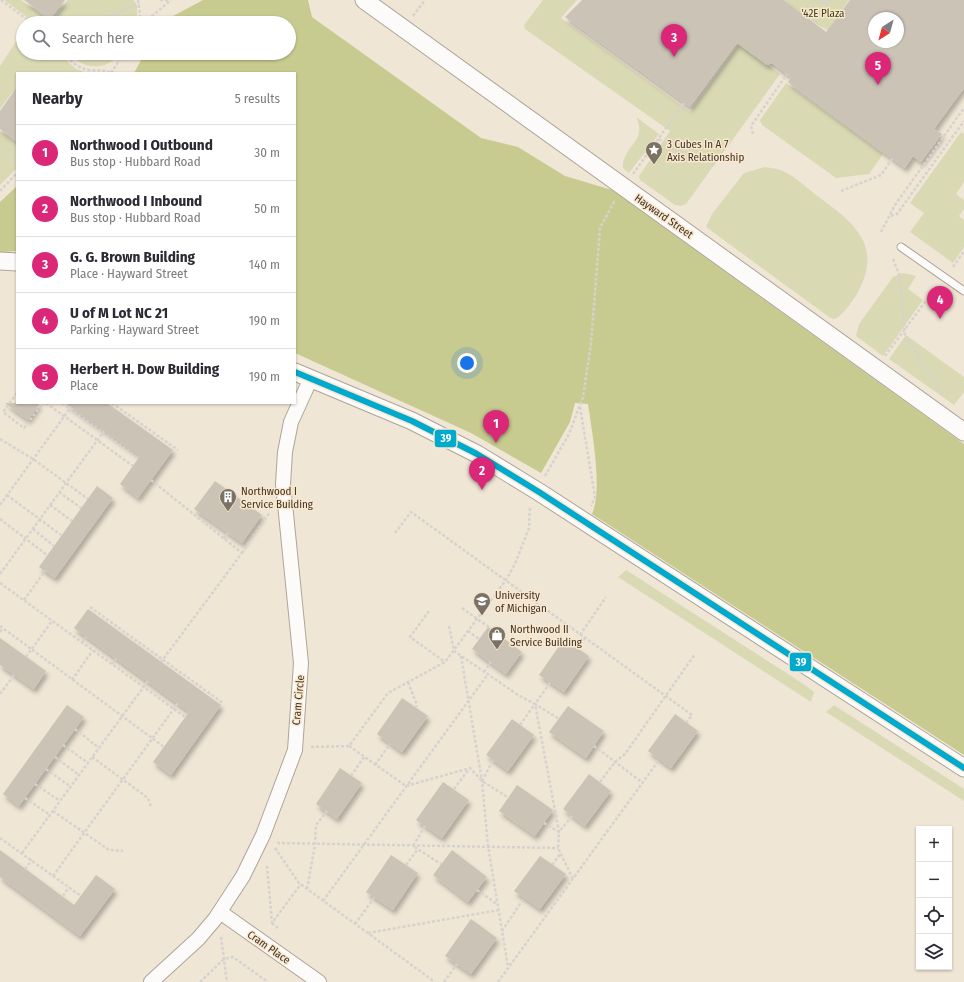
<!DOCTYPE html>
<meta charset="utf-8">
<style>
:root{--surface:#fff;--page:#f2f2f3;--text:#2b2b33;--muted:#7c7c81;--line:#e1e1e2;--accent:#db2777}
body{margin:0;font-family:"Fira Sans Condensed",sans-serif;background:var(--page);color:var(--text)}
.controls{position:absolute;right:12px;bottom:12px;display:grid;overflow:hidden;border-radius:0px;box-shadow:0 1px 3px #0004}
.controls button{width:36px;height:36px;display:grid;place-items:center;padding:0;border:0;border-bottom:1px solid var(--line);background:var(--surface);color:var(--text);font:20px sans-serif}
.compass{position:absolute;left:868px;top:12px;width:36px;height:36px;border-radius:50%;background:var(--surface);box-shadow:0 1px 3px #0004;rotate:216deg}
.you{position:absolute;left:467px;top:363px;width:14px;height:14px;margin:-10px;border:3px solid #fff;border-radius:50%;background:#1a73e8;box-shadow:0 0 0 6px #1a73e833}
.badge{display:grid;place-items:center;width:26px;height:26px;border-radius:50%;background:var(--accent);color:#fff;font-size:13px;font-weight:700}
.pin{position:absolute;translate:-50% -33px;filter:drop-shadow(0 1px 2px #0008)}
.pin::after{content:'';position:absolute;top:21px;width:14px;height:12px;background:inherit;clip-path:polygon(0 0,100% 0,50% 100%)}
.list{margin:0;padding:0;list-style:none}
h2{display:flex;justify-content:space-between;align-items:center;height:52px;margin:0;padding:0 16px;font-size:17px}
h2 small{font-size:13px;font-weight:400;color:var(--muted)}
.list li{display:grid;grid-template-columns:26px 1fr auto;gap:12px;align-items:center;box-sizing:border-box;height:56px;padding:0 16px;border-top:1px solid var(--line)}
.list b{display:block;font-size:15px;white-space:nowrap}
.list p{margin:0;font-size:13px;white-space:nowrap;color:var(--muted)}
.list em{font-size:13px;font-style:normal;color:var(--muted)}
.icon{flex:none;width:22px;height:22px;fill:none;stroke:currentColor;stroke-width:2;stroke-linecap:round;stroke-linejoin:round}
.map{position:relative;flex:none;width:964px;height:982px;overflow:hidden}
.search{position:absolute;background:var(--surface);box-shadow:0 1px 3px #0004;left:16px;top:16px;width:280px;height:44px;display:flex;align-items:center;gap:10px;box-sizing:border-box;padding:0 14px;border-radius:22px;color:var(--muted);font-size:15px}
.panel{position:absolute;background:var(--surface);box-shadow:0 1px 3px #0004;left:16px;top:72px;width:280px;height:332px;border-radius:0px}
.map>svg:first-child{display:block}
.green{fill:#d9dab4}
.forest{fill:#c8cb8f}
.building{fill:#ccc3b7;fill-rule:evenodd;filter:url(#shadow)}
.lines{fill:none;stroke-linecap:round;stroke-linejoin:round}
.service-casing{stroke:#aca598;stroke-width:9}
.minor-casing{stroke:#aca598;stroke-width:16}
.tertiary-casing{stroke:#aca598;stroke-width:19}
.path{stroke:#d6d2ce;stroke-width:2.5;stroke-dasharray:3 2;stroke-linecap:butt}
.service{stroke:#fdfbf9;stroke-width:7}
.minor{stroke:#fdfbf9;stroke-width:14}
.tertiary{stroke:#fdfbf9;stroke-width:17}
.bus-1-casing{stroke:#fbe7cc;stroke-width:9}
.bus-1{stroke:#00a9ce;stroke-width:6}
.labels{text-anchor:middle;stroke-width:3;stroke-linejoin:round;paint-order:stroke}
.park-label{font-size:11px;fill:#3c421a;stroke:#fbe7cc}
.poi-label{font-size:11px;fill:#3c342a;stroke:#fbe7cc;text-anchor:start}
.street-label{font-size:11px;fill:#3c342a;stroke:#fbe7cc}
.line-badge{stroke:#fbe7cc;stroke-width:1.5}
.badge-label{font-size:11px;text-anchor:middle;font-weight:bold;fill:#fff}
</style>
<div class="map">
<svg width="964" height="982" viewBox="0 0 964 982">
<defs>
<filter id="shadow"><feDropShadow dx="2.5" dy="4.5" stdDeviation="2" flood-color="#0004"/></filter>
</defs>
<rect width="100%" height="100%" fill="#f0e6d6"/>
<path class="green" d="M4,0H21L52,22L68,0H134L137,6V22L35,23Z
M543,0H577L561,18L690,112L739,44L780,74L686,204L681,206L675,205L640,180L639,176L670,131L525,29L524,25Z
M784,0H849L828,30L818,25Z
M23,31V53H58L76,69L87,73H17V96L12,93L0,109V66Z
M68,53H121C104,72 85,70 68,53Z
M786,83L883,154L869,174L836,178L762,125L760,120Z
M636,117L659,134L629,173L623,168V163C627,144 647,140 636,117Z
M0,131L15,142L17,141V168L0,185Z
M961,132L964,134V182L956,194L964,200V209L959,216L964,220V247L953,263L910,232L924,213L910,203Z
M765,167C771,168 780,169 785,172C797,178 808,189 819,197C854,223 883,245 858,292C853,301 845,312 837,318L833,319L829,317L706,227L712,214L744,173Z
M903,273L916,276L908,289L923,300L883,356L856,336L859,324L893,277Z
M906,335L964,377V392L954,405L889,359Z
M626,570L802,683L814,692L811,702L618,577Z
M834,705L964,789V801L826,712Z"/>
<path class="forest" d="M203,0H308L312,17L481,138L518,147L565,176L612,190L964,444V755L592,514C603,490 592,432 588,404L575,403L570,422L541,473L471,433L295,353V73H134L145,53H289V23H160Z
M17,186V251L0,252V202Z"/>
<path class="building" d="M24,0H65L50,19Z
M582,0H784L826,32L850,0H964V88L934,129L942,134L921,162L913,156L905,168L788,82L791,77L772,63L767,65L737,43L690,107L565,17ZM874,18H898V42H874Z
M17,87V141L0,129V111Z
M5,403H40L28,420Z
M65,403H107L173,450L138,498L120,484L140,456Z
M215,481L262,515L242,543L194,509Z
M97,486L113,498L55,578L39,567Z
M88,609L221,705L171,775L153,762L189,712L74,628Z
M488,627L522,652L506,674L472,649Z
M0,638L46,671L34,689L0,665Z
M564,639L589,656L564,692L539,675Z
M402,698L428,716L402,752L377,734Z
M67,705L84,717L19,806L3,794Z
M568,706L604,731L586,758L549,732Z
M675,714L698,731L671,768L648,751Z
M512,719L534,735L508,771L486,755Z
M340,768L362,783L337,819L316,804Z
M589,774L611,791L585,826L563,809Z
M443,782L469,800L442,838L416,820Z
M517,785L553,810L535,836L499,811Z
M0,850L74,905L96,875L115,889L80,936L0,877Z
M452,850L487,877L468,902L433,875Z
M391,855L418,873L393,910L366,892Z
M540,856L566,874L540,909L514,891Z
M471,919L497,938L471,974L445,956Z"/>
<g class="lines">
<defs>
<path id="service" d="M901,247L964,291"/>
<path id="minor" d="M220,912L319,982
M151,982L198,939L215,919L243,876L263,835L295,750L301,663L283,484L285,452L291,422L311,378"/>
<path id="tertiary" d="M364,0L964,432
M0,261L17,262
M295,372L412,421L477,454L539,492L964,768"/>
</defs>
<use href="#service" class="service-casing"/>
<use href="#minor" class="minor-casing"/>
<use href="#tertiary" class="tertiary-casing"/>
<path class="path" d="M1,0L32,23
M138,0L141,23
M160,0H170
M813,0L828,3
M413,16L425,0
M813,22L830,0
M92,23L139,4
M144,23L171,0
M63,53C70,61 79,69 89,70C97,71 105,69 110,73
M111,73L124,53
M753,134L751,126L787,74
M659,139L671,149L699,154L716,166
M633,174L684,103
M0,191L17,173
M841,191L881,175L892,159
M891,216L897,214L902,207L964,121
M881,232L895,205L964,108
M893,259L899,274L901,289L905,336L943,395
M953,267L964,251
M885,356L937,286
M17,393L3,412L24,428L43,403
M46,403L133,466
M62,403L137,457
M112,403L178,450
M580,407L595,497L591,506
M0,439L33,459L88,499
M545,476L569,434L583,397L591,343L600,228L615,200
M151,480L242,553L161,662
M59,492L81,508
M7,495L61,535
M0,505L71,407
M50,505L72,521
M0,519L47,555
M33,529L54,546
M395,533L411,512L692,715L686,723
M224,539L228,533
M242,553L270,512
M0,574L104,431
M0,583L185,717
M24,600L45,571
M90,607L223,703
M462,608L504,638
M429,611L410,637L445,662
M0,626L164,747
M449,626L454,651L518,695L535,704L559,832L558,848L573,879
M468,631L479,639
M0,632L3,628
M580,635L606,597
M82,642L86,637
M577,648L585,638
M461,656L482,781L488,846L508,967
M26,657L52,621
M112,664L116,659
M484,672L491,662
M72,680L93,650
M408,682L417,705L416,707
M550,683L535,704L559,719
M0,694L14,675
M520,725L534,705
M75,729L99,748
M63,745L88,763
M349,746L406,786L470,768L482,781L509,798
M594,746L643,783
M311,747L349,746L388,693L445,662L506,580L515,564L529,528L530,506
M55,757L79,775
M92,757L148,798L151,807
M375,765L390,744
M46,769L71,787
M351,776L364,757
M482,781L493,760
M600,782L615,762L625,754L695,654
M35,784L60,801
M454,789L469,769
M25,798L50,815
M53,811L109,850L123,851
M544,823L559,832L572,816
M425,826L413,846L441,864
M0,838L81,896
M277,843L558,848
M275,848L299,883L435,982
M22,853L148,681
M406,865L418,849
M552,865L561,853
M267,866L272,923L301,884
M25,869L32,860
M53,876L178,703
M307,889L315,845L316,825L327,811
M477,890L497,904
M63,896L69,887
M323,901L488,674
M272,923L278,928
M355,924L374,898
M502,931L524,898
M368,933L499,910
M221,937L227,982
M200,982L224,959L233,957L268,982
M444,982L457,964
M498,982L659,760"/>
<use href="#service" class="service"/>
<use href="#minor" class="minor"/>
<use href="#tertiary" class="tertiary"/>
<defs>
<path id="bus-1" d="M295,372L412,421L477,454L539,492L964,768"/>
</defs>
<use href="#bus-1" class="bus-1-casing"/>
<use href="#bus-1" class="bus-1"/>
</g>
<defs>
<symbol id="sight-pin" viewBox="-11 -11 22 30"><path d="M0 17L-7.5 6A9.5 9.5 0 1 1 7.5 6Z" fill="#7b7266" stroke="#fbe7cc"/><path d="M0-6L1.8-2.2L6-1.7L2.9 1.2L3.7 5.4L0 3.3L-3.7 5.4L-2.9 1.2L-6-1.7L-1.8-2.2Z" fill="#fff"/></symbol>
<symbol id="building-pin" viewBox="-11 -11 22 30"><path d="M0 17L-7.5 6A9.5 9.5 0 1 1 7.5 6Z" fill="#7b7266" stroke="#fbe7cc"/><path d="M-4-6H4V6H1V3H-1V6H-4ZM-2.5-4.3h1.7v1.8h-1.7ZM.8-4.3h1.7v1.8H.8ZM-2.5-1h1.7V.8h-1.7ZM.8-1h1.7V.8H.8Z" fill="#fff"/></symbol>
<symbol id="university-pin" viewBox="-11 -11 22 30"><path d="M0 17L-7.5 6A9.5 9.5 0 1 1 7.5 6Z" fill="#7b7266" stroke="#fbe7cc"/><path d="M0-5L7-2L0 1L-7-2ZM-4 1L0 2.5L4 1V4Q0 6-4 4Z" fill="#fff"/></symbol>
<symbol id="shop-pin" viewBox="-11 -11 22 30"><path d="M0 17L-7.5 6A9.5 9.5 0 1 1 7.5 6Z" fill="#7b7266" stroke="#fbe7cc"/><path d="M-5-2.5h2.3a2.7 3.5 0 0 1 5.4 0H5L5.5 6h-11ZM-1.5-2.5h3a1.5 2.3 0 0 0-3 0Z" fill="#fff"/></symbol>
</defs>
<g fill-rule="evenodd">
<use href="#sight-pin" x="644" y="140" width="20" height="27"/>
<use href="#building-pin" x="218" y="487" width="20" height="27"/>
<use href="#university-pin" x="472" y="591" width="20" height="27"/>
<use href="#shop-pin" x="487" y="625" width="20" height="27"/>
</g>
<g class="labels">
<g class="park-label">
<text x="823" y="17">'42E Plaza</text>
</g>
<g class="poi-label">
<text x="667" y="148">3 Cubes In A 7<tspan x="667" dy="13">Axis Relationship</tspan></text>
<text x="241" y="495">Northwood I<tspan x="241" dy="13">Service Building</tspan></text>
<text x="495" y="599">University<tspan x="495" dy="13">of Michigan</tspan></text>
<text x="510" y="633">Northwood II<tspan x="510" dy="13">Service Building</tspan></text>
</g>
<g class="street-label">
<text transform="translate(664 216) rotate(35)" y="4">Hayward Street</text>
<text transform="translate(298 700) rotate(-85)" y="4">Cram Circle</text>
<text transform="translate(269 947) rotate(35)" y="4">Cram Place</text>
</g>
</g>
<g class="line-badge">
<rect x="434" y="429" width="23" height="19" rx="4" fill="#00a9ce"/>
<rect x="789" y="652" width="23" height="20" rx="4" fill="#00a9ce"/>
</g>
<g class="badge-label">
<text x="446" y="442">39</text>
<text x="801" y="666">39</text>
</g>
</svg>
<div class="controls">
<button>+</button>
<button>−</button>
<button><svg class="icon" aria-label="locate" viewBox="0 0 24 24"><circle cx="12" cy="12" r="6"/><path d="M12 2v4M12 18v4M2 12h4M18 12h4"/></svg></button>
<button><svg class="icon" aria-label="layers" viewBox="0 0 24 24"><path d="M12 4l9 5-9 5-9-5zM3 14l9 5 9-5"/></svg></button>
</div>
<svg class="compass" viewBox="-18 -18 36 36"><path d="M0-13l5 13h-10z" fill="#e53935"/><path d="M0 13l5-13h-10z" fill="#7c7c81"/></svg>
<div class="you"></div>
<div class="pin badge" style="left:496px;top:443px">1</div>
<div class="pin badge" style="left:482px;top:490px">2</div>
<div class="pin badge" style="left:674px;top:57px">3</div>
<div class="pin badge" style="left:940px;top:319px">4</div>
<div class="pin badge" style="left:878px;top:85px">5</div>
<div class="search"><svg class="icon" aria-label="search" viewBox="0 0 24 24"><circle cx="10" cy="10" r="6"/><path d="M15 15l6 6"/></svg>Search here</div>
<section class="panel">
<h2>Nearby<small>5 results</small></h2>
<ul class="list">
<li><span class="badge">1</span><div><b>Northwood I Outbound</b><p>Bus stop · Hubbard Road</p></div><em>30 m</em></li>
<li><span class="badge">2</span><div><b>Northwood I Inbound</b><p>Bus stop · Hubbard Road</p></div><em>50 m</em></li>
<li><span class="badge">3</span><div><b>G. G. Brown Building</b><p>Place · Hayward Street</p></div><em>140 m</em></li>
<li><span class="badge">4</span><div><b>U of M Lot NC 21</b><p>Parking · Hayward Street</p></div><em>190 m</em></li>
<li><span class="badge">5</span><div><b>Herbert H. Dow Building</b><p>Place</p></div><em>190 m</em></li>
</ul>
</section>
</div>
